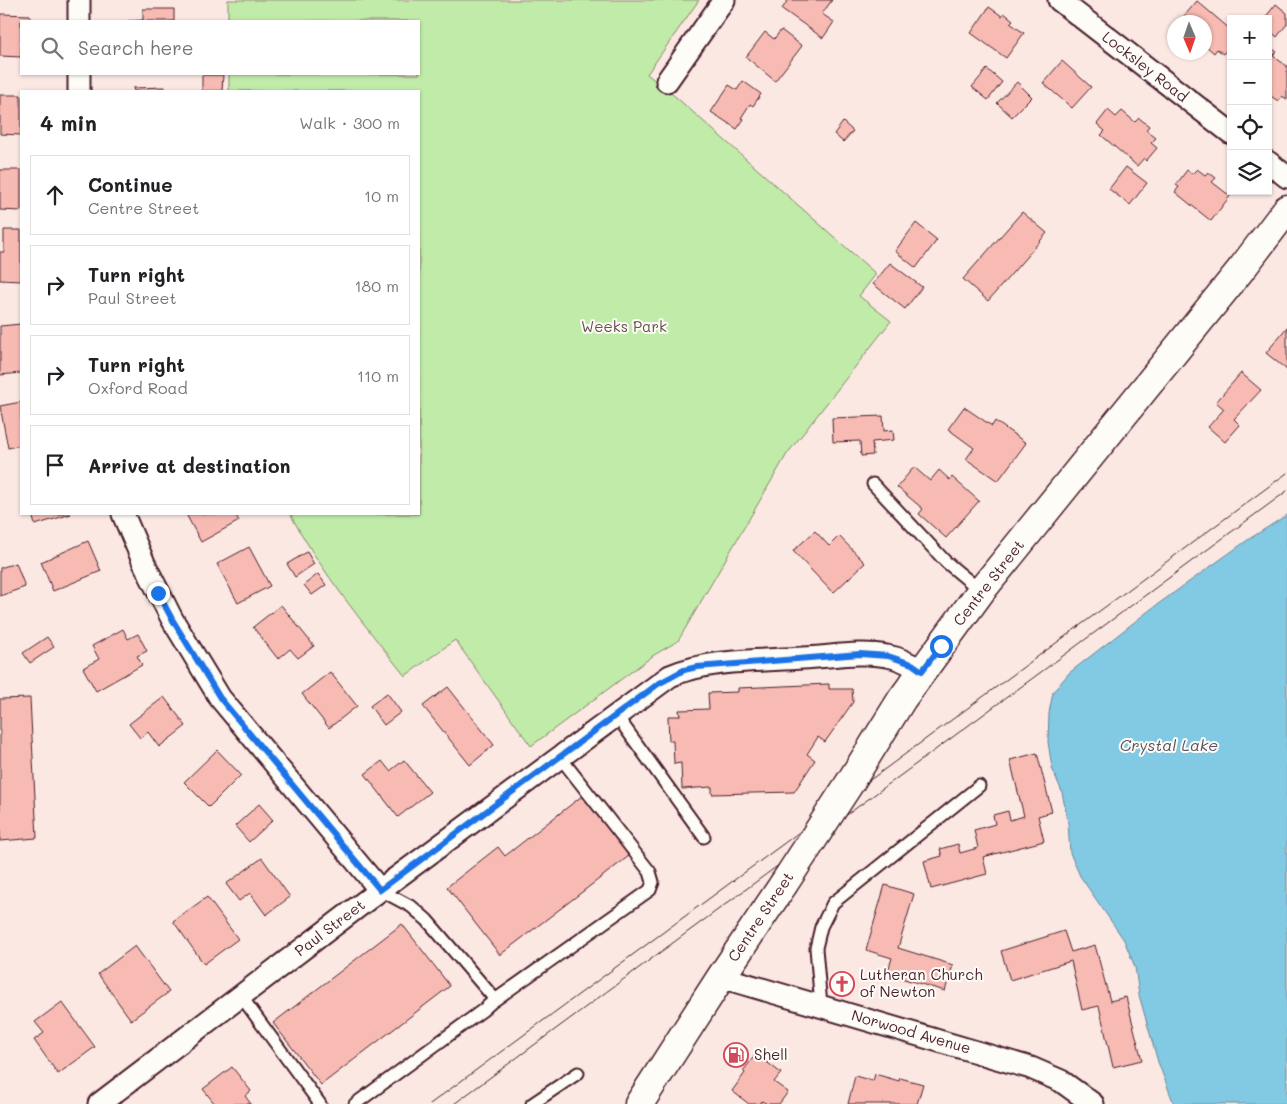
<!DOCTYPE html>
<meta charset="utf-8">
<style>
:root{--surface:#fff;--page:#f6f6f6;--text:#202124;--muted:#757577;--line:#e0e0e0}
body{margin:0;font-family:Mali,sans-serif;background:var(--page);color:var(--text)}
.controls{position:absolute;right:15px;top:15px;display:grid;overflow:hidden;border-radius:0px;box-shadow:0 1px 4px #0004}
.controls button{width:45px;height:45px;display:grid;place-items:center;padding:0;border:0;border-bottom:1px solid var(--line);background:var(--surface);color:var(--text);font:25px sans-serif}
.compass{position:absolute;left:1167px;top:15px;width:45px;height:45px;border-radius:50%;background:var(--surface);box-shadow:0 1px 4px #0004;rotate:178deg}
.stop{position:absolute;width:15px;height:15px;margin:-11px;border:4px solid #1a73e8;border-radius:50%;background:#fff}
.stop.end{background:#1a73e8;border-color:#fff;box-shadow:0 1px 5px #0008}
.list{margin:0;padding:0;list-style:none}
h2{display:flex;justify-content:space-between;align-items:center;height:65px;margin:0;padding:0 20px;font-size:21px}
h2 small{font-size:16px;font-weight:400;color:var(--muted)}
.list li{display:grid;grid-template-columns:32px 1fr auto;gap:15px;align-items:center;box-sizing:border-box;height:80px;margin:0 10px 10px;padding:0 10px;border:1px solid var(--line);border-radius:0px}
.list b{display:block;font-size:19px;white-space:nowrap}
.list p{margin:0;font-size:16px;white-space:nowrap;color:var(--muted)}
.list em{font-size:16px;font-style:normal;color:var(--muted)}
.icon{flex:none;width:28px;height:28px;fill:none;stroke:currentColor;stroke-width:2;stroke-linecap:round;stroke-linejoin:round}
.map{position:relative;flex:none;width:1287px;height:1104px;overflow:hidden}
.search{position:absolute;background:var(--surface);box-shadow:0 1px 4px #0004;left:20px;top:20px;width:400px;height:55px;display:flex;align-items:center;gap:12px;box-sizing:border-box;padding:0 18px;border-radius:0px;color:var(--muted);font-size:19px}
.panel{position:absolute;background:var(--surface);box-shadow:0 1px 4px #0004;left:20px;top:90px;width:400px;height:425px;border-radius:0px}
.map>svg:first-child{display:block}
.green{fill:#c0eba8;stroke:#85856a}
.water{fill:#82c9e3;stroke:#6c8599}
.building{fill:#f7bbb3;stroke:#4a1f2b}
.lines{fill:none;stroke-linecap:round;stroke-linejoin:round}
.lane-casing{stroke:#4a1f2b;stroke-width:15}
.street-casing{stroke:#4a1f2b;stroke-width:25}
.secondary-casing{stroke:#4a1f2b;stroke-width:31}
.lane{stroke:#fdfcf7;stroke-width:11}
.street{stroke:#fdfcf7;stroke-width:21}
.secondary{stroke:#fdfcf7;stroke-width:28}
.tram{stroke:#4a1f2b;stroke-width:1}
.secondary-bridge-casing{stroke:#4a1f2b;stroke-width:31;stroke-linecap:butt}
.secondary-bridge{stroke:#fdfcf7;stroke-width:28}
.route{stroke:#1a73e8;stroke-width:6}
.labels{text-anchor:middle;stroke-width:4;stroke-linejoin:round;paint-order:stroke}
.street-label{font-size:15px;fill:#4a1f2b;stroke:#fdfcf7}
.park-label{font-size:15px;fill:#68524a;stroke:#fdfcf7}
.poi-label{font-size:15px;fill:#4a1f2b;stroke:#fdfcf7;text-anchor:start}
.water-label{font-size:16px;font-style:italic;fill:#5b5262;stroke:#fdfcf7}
</style>
<div class="map">
<svg width="1287" height="1104" viewBox="0 0 1287 1104">
<rect width="100%" height="100%" fill="#fbe8e3"/>
<filter id="ink" filterUnits="userSpaceOnUse"><feTurbulence type="fractalNoise" baseFrequency=".02" numOctaves="2"/><feDisplacementMap in="SourceGraphic" scale="10" xChannelSelector="R" yChannelSelector="G"/><feConvolveMatrix kernelMatrix="1 2 1 2 8 2 1 2 1" color-interpolation-filters="sRGB"/></filter>
<g filter="url(#ink)">
<path class="green" d="M228,0H699L647,74L677,98L876,274L859,296L891,321L787,454L678,641L654,655L531,746L455,640L405,676C363,623 322,573 290,514H419V91H229V74H419V21H228Z"/>
<path class="water" d="M1287,515V1104H1174L1158,1062L1139,995L1135,967L1124,940L1080,876L1070,853L1068,823L1062,792L1052,768L1048,742L1049,713L1053,692L1069,673L1151,609L1249,539Z"/>
<path class="building" d="M788,0H832L822,14L834,22L823,38L782,9Z
M1197,1L1231,30V45L1223,54L1217,49L1214,53L1204,44V22H1179Z
M1276,4L1287,13V24L1277,37L1268,29V19H1264Z
M989,7L1002,16L1004,13L1013,20L1010,23L1024,33L1006,58L971,33Z
M143,9H174V21H128L143,20Z
M0,14L30,15V21H21V57L0,56Z
M781,30L802,46L775,81L746,57L765,32L774,39Z
M1268,46L1277,52L1273,56L1287,66V99L1282,96L1278,101L1268,94Z
M1062,61L1091,87L1072,108L1043,83Z
M987,69L1002,82L988,100L972,87Z
M202,75H223L222,91H202Z
M743,81L761,94L753,106L750,104L741,118L744,119L737,129L711,112L729,85L737,90Z
M1017,82L1032,97L1012,117L997,103Z
M165,87V91H134L133,88Z
M0,95H21V135L0,134Z
M1108,110L1116,117L1122,111L1135,122L1139,118L1149,126L1146,130L1156,138L1151,143L1157,148L1146,161L1144,158L1137,166L1101,135L1105,131L1097,124Z
M843,122L853,131L843,142L834,134Z
M1126,167L1147,183L1130,205L1109,189Z
M1197,169L1205,175L1208,172L1216,178L1212,182L1230,196L1211,221L1175,192L1179,187L1176,185L1187,170L1192,174Z
M0,170H21V211L0,210Z
M1022,212L1047,233L988,301L963,279Z
M916,223L937,240L916,268L895,251Z
M4,230H21V281L0,280V252H4Z
M890,263L922,287L905,309L873,284Z
M21,324V373L0,375V326Z
M1287,327V370L1266,353Z
M1241,373L1261,390L1234,419L1240,425L1225,442L1208,427L1224,409L1216,402Z
M21,402V445L8,448L0,406Z
M964,407L992,426L995,421L1026,443L998,481L966,459L974,448L948,429Z
M883,416L884,431L893,430L894,440L872,442L873,455L861,456L860,441L833,442L832,418Z
M914,467L930,481L939,470L950,480L952,477L979,501L946,538L919,514L923,509L897,487Z
M32,514H71L35,525Z
M191,514H235L239,521L201,542L187,516Z
M815,531L829,546L839,536L865,563L833,593L793,551Z
M88,541L101,571L53,591L41,562Z
M249,547L270,586L238,603L217,564Z
M307,552L314,564L295,577L287,564Z
M16,563L25,587L0,596V568Z
M318,574L326,585L312,595L304,585Z
M281,605L314,646L298,658L290,649L278,659L253,627Z
M123,629L128,639L138,634L147,651L137,656L142,665L96,691L83,668L99,659L92,646Z
M47,637L54,647L30,663L23,653Z
M330,672L357,706L329,728L302,694Z
M829,684V689H852L853,702L825,742L818,737L807,754L815,760L794,792L712,794V787L682,789L681,763L674,764L673,741H669L668,716H680L679,710L709,709L708,693L738,692V688Z
M448,687L494,745L470,765L423,706Z
M387,693L401,712L384,725L370,706Z
M164,697L186,726L159,747L148,732L140,738L129,724Z
M30,698L37,838L0,841V699Z
M217,750L241,775L209,807L184,782Z
M1037,753L1052,812L1038,816L1044,841L983,857L987,874L931,889L924,861L942,856L940,849L958,844L960,853L978,848L974,830L995,824L993,815L1008,811L1010,820L1024,816L1010,760Z
M404,760L430,792L398,817L365,774L382,761L390,771Z
M582,796L629,856L500,955L447,887L498,847L505,856Z
M259,804L273,820L249,842L235,826Z
M262,858L290,897L266,915L250,893L239,901L226,884Z
M885,885L914,894L898,948L953,965L945,991L887,974L892,958L866,950Z
M207,897L238,939L204,964L173,921Z
M402,924L450,986L321,1085L273,1023Z
M1064,931L1071,952L1095,945L1110,1001L1126,997L1142,1060L1113,1067L1099,1006L1082,1010L1071,961L1010,980L1001,951Z
M135,946L169,992L131,1020L98,974Z
M62,1002L95,1047L58,1074L34,1040L44,1033L35,1022Z
M756,1054L781,1073L774,1082L788,1092L779,1104H767L762,1101L760,1104H749L732,1091L745,1073L743,1071Z
M232,1067L251,1091L245,1096L251,1104H215L203,1089Z
M875,1074L899,1081L900,1078L923,1084L917,1104H848L855,1076L873,1081Z"/>
<g class="lines">
<defs>
<path id="lane" d="M873,484L946,562L981,591
M616,715L704,837
M241,996L320,1104
M492,1002L650,890L653,882L650,872L560,757
M821,1006L816,948L821,927L833,903L979,786
M355,1104L483,1010L492,1002L493,997L427,920L412,907L380,890
M532,1104L578,1073"/>
<path id="street" d="M1059,0L1231,133
M79,21V0
M667,81L724,0
M79,91V74
M1268,162L1287,177
M123,514L144,563L172,619L220,698L380,890
M721,977L1031,1068L1061,1081L1093,1104
M99,1104L380,890L670,676C708,659 761,661 803,658C830,657 860,651 887,656C900,658 911,664 922,671"/>
<path id="secondary" d="M851,781L902,699L981,591L1243,267L1287,209
M639,1104L721,977L783,885"/>
</defs>
<use href="#lane" class="lane-casing"/>
<use href="#street" class="street-casing"/>
<use href="#secondary" class="secondary-casing"/>
<use href="#lane" class="lane"/>
<use href="#street" class="street"/>
<use href="#secondary" class="secondary"/>
<path class="tram" d="M430,1104L1287,473
M454,1104L1287,491"/>
<defs>
<path id="secondary-bridge" d="M783,885L851,781"/>
</defs>
<use href="#secondary-bridge" class="secondary-bridge-casing"/>
<use href="#secondary-bridge" class="secondary-bridge"/>
</g>
</g>
<g class="lines" filter="url(#ink)">
<path class="route" d="M158,593L172,619L220,698L380,890L658,684L684,670L697,667L860,654L888,656L912,664L922,671L941,646"/>
</g>
<defs>
<symbol id="church-ring" viewBox="-11 -11 22 22"><circle r="9.5" fill="#fdfcf7" stroke="#d1495b" stroke-width="1.5"/><path d="M-1.2-6h2.4v3.5h3.3v2.4h-3.3V6h-2.4V-.1h-3.3v-2.4h3.3Z" fill="#d1495b"/></symbol>
<symbol id="fuel-ring" viewBox="-11 -11 22 22"><circle r="9.5" fill="#fdfcf7" stroke="#d1495b" stroke-width="1.5"/><path d="M-5.5-6h7V0h2V4h1.3V-2.5L3-4.5l.8-.8L6-3V5H2.5V1h-1V6h-7ZM-4.2-4.7v3.2H.2V-4.7Z" fill="#d1495b"/></symbol>
</defs>
<g fill-rule="evenodd">
<use href="#church-ring" x="828" y="970" width="28" height="28"/>
<use href="#fuel-ring" x="722" y="1041" width="28" height="28"/>
</g>
<g class="labels">
<g class="street-label">
<text transform="translate(1145 67) rotate(38)" y="5">Locksley Road</text>
<text transform="translate(989 583) rotate(-52)" y="5">Centre Street</text>
<text transform="translate(761 917) rotate(-56)" y="5">Centre Street</text>
<text transform="translate(330 928) rotate(-37)" y="5">Paul Street</text>
<text transform="translate(911 1032) rotate(16)" y="5">Norwood Avenue</text>
</g>
<g class="park-label">
<text x="624" y="332">Weeks Park</text>
</g>
<g class="poi-label">
<text x="860" y="980">Lutheran Church<tspan x="860" dy="17">of Newton</tspan></text>
<text x="754" y="1060">Shell</text>
</g>
<g class="water-label">
<text x="1169" y="751">Crystal Lake</text>
</g>
</g>
</svg>
<div class="controls">
<button>+</button>
<button>−</button>
<button><svg class="icon" aria-label="locate" viewBox="0 0 24 24"><circle cx="12" cy="12" r="6"/><path d="M12 2v4M12 18v4M2 12h4M18 12h4"/></svg></button>
<button><svg class="icon" aria-label="layers" viewBox="0 0 24 24"><path d="M12 4l9 5-9 5-9-5zM3 14l9 5 9-5"/></svg></button>
</div>
<svg class="compass" viewBox="-18 -18 36 36"><path d="M0-13l5 13h-10z" fill="#e53935"/><path d="M0 13l5-13h-10z" fill="#757577"/></svg>
<div class="stop" style="left:941px;top:646px"></div>
<div class="stop end" style="left:158px;top:593px"></div>
<div class="search"><svg class="icon" aria-label="search" viewBox="0 0 24 24"><circle cx="10" cy="10" r="6"/><path d="M15 15l6 6"/></svg>Search here</div>
<section class="panel">
<h2>4 min<small>Walk · 300 m</small></h2>
<ul class="list">
<li><svg class="icon" aria-label="ahead" viewBox="0 0 24 24"><path d="M12 20V5M6 11l6-6 6 6"/></svg><div><b>Continue</b><p>Centre Street</p></div><em>10 m</em></li>
<li><svg class="icon" aria-label="right" viewBox="0 0 24 24"><path d="M7 20v-9h11M14 6l5 5-5 5"/></svg><div><b>Turn right</b><p>Paul Street</p></div><em>180 m</em></li>
<li><svg class="icon" aria-label="right" viewBox="0 0 24 24"><path d="M7 20v-9h11M14 6l5 5-5 5"/></svg><div><b>Turn right</b><p>Oxford Road</p></div><em>110 m</em></li>
<li><svg class="icon" aria-label="arrive" viewBox="0 0 24 24"><path d="M6 21V4h12l-3 4 3 4H6"/></svg><div><b>Arrive at destination</b></div></li>
</ul>
</section>
</div>
